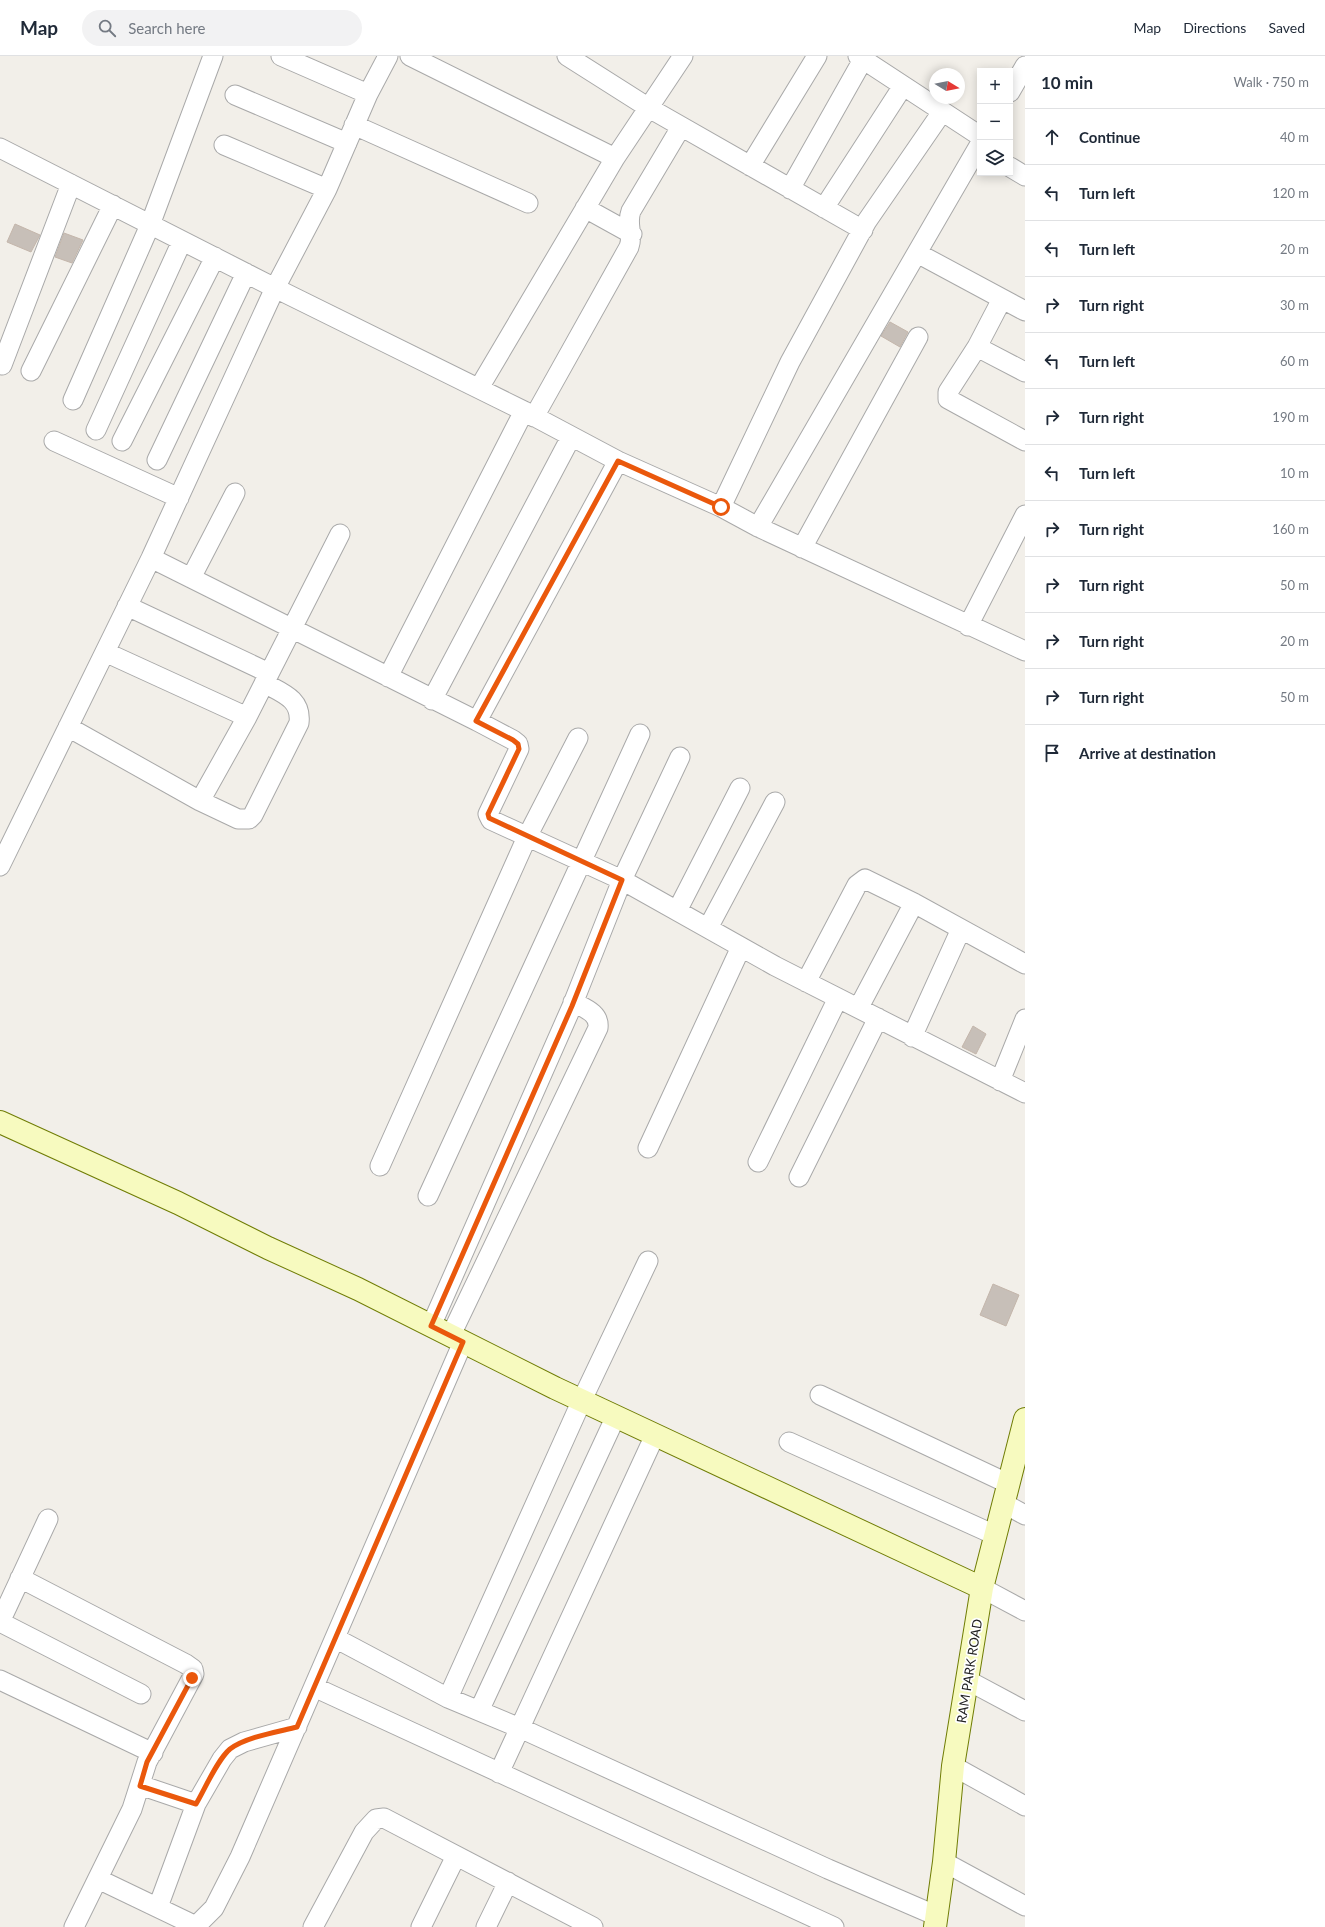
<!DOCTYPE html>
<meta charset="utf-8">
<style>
:root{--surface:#fff;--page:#f2f2f3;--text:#1f2937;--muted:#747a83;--line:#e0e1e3}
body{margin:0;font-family:Lato,sans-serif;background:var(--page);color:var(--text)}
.controls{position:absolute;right:12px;top:12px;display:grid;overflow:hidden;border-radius:0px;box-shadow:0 2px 10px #0003}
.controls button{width:36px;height:36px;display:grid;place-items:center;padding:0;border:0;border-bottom:1px solid var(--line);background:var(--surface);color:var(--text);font:20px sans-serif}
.compass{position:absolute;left:929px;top:12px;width:36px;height:36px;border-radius:50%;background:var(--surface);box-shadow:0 2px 10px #0003;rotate:100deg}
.stop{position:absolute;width:12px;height:12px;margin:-9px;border:3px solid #ea580c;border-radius:50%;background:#fff}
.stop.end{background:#ea580c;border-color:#fff;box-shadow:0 1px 4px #0008}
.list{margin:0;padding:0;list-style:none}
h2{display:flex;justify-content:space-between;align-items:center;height:52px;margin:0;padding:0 16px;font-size:17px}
h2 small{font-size:13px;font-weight:400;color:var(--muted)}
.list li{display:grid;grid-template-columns:26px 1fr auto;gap:12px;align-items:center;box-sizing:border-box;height:56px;padding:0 16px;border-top:1px solid var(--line)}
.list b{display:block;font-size:15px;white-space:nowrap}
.list em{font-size:13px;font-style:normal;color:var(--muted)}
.icon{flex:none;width:22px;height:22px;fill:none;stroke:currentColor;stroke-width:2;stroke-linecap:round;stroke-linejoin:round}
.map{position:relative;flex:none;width:1025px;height:1871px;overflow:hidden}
header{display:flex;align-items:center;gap:24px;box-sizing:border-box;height:56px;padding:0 20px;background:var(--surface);border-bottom:1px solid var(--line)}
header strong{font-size:19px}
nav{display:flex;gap:22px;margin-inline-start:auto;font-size:14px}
.search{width:280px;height:36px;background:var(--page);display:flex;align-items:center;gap:10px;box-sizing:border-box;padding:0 14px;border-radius:22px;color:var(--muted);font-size:15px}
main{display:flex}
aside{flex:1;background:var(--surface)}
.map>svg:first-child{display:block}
.building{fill:#c7bfb8;stroke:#c4b6ab}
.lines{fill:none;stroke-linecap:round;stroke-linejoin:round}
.street-casing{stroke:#a9a9a9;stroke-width:21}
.secondary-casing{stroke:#707d05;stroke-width:24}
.street{stroke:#fff;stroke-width:19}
.secondary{stroke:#f7fabf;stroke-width:22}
.route{stroke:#ea580c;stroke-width:5}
.labels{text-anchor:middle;stroke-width:3.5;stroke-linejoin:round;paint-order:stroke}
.street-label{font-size:13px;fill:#222;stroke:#fff}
</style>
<header>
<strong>Map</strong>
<div class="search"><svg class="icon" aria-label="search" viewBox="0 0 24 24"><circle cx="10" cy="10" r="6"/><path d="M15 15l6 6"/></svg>Search here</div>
<nav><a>Map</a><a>Directions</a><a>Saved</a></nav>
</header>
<main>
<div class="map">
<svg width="1025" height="1871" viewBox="0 0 1025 1871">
<rect width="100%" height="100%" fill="#f2efe9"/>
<path class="building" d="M15,168L40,179L31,196L7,186Z
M64,177L83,184L72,207L55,201Z
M890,266L908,276L900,291L881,280Z
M973,970L986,978L976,998L962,991Z
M993,1228L1019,1239L1006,1270L980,1259Z"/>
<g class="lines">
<defs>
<path id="street" d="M281,0L368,38
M410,0L615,102
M567,0L649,52L863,174
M858,0L980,80
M1010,36L1025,10
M235,39L347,87
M354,69L528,147
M224,89L327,133
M0,92L275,232L524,355L618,405L721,451L758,471L1025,595
M750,110L817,0
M1010,111L1025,120
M790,133L865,0
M585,152L632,178
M824,152L903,30
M917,197L1025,255
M1002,243L977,291L1025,316
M977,291L948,336V343L1025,385
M2,309L71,128
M31,315L113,149
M479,332L615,102L683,0
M73,344L150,169L213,0
M534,361L629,191C634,178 626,168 631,155L681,71
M96,374L182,185
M54,385L179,442
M122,385L215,201
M157,404L246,217
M721,451L790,306L867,165L942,56
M758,471L980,88
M802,492L918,281
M151,502L477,665L618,405
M191,522L235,437
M127,550L269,617
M968,570L1025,459
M105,596L247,661
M388,621L524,355
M432,644L571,381
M477,665L513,684L518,688L519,693L488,758L491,764L622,824L775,910L1025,1037
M68,671L200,745L238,763H249L253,759L299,667C302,643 282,637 264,627
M200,745L247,661L340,478
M0,810L151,502L275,232L327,133L368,38L388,0
M677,855L740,732
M708,872L775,746
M806,926L857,829L865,823L914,847L1025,908
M859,951L914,847
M912,981L961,873
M1000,1025L1025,963
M648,1092L741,891
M758,1106L838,942
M380,1110L527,781L578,682
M799,1121L878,962
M428,1140L640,678
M431,1270L572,950L622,824L680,701
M451,1279L598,972C600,957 584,952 573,946
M820,1339L1009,1428
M789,1386L995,1479
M1003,1447L1025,1459
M20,1522L186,1608L193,1613L194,1618L147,1706L132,1753L74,1871
M982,1532L1025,1555
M0,1566L141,1638
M0,1566L48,1463
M335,1582L448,1642L520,1672L828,1813L937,1860
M0,1624L153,1697
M967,1624L1025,1655
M314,1631L834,1871
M448,1642L582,1344L648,1205
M479,1655L616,1360
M953,1710L1025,1750
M499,1717L655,1379
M140,1729L196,1748
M944,1806L1025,1850
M98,1823L196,1870
M158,1851L196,1748L222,1703L230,1693L244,1686L297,1671
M195,1871L214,1852L240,1801L463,1286
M313,1871L364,1776L376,1763L384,1762L593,1871
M421,1871L456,1800
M486,1871L508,1826"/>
<path id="secondary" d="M0,1066L178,1147L268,1192L358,1233L555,1332L982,1532
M935,1871L944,1806L953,1710L982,1532L1025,1363"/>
</defs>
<use href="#street" class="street-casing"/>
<use href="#secondary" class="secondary-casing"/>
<use href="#street" class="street"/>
<use href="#secondary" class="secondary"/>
</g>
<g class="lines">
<path class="route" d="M192,1622L147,1706L140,1730L196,1748C205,1733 217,1704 230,1693C246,1681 277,1676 297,1671L463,1286L431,1270L572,950L622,824L489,762L488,758L519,693L518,688L513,684L476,665L618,405L721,451"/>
</g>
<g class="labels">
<g class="street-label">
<text transform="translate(969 1615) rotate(-81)" y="5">RAM PARK ROAD</text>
</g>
</g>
</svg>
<div class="controls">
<button>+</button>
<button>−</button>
<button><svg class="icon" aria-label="layers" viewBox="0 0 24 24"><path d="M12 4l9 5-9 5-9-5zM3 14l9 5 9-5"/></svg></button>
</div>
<svg class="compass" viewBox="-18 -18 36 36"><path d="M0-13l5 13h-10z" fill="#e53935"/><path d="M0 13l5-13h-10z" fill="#747a83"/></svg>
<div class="stop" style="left:721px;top:451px"></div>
<div class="stop end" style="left:192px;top:1622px"></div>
</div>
<aside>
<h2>10 min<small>Walk · 750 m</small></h2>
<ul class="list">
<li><svg class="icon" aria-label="ahead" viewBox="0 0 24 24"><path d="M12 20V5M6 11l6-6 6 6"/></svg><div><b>Continue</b></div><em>40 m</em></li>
<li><svg class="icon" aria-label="left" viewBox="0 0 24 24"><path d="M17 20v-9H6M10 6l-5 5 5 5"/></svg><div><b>Turn left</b></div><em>120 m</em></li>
<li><svg class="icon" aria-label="left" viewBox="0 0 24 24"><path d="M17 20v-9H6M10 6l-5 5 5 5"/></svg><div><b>Turn left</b></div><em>20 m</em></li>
<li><svg class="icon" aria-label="right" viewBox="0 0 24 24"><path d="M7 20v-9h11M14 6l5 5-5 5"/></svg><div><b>Turn right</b></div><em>30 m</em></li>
<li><svg class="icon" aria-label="left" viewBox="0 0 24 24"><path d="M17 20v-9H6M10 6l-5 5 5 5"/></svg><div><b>Turn left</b></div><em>60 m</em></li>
<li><svg class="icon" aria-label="right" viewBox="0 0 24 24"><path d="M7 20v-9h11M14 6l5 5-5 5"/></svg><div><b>Turn right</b></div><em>190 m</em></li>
<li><svg class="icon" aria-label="left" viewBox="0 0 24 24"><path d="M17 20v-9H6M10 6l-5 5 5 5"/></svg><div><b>Turn left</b></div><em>10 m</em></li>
<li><svg class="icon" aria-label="right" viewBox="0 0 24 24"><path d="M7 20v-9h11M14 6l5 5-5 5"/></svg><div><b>Turn right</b></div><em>160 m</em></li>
<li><svg class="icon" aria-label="right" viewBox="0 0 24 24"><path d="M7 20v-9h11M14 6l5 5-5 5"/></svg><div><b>Turn right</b></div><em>50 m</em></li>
<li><svg class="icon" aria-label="right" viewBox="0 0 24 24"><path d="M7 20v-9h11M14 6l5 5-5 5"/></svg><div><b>Turn right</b></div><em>20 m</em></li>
<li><svg class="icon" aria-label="right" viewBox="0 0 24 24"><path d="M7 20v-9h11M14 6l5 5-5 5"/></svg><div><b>Turn right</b></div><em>50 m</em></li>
<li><svg class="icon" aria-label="arrive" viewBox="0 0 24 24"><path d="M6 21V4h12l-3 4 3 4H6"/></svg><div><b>Arrive at destination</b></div></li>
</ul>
</aside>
</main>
